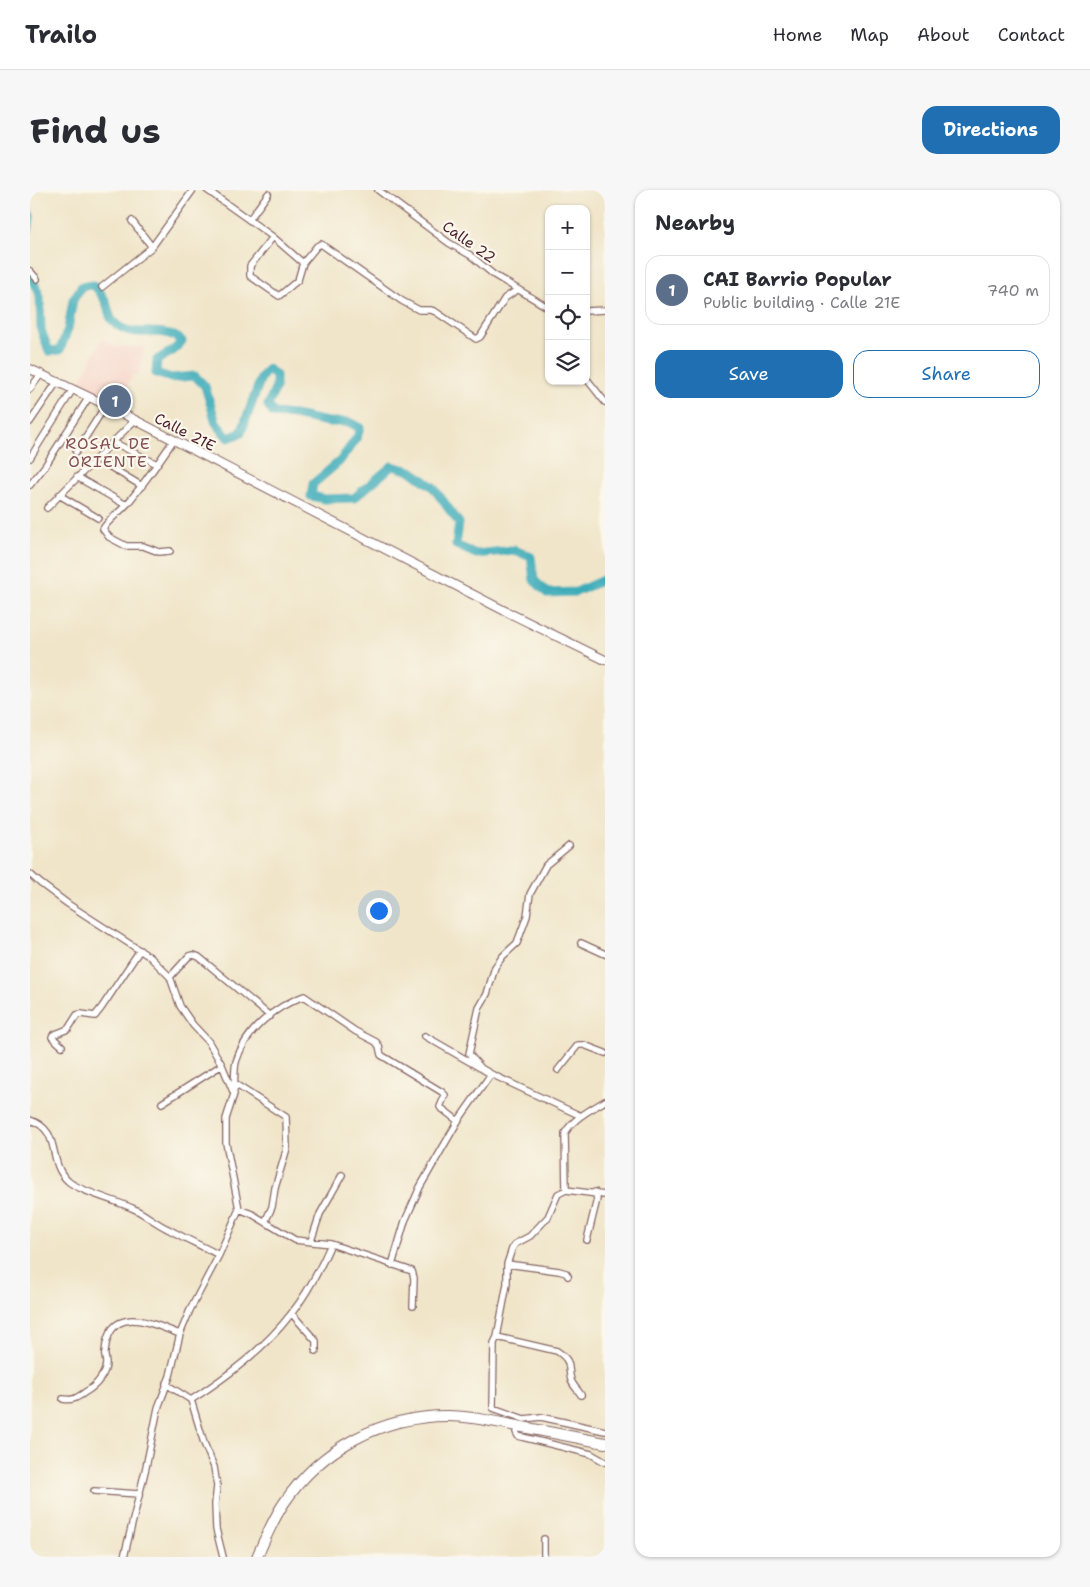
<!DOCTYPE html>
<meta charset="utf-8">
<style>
:root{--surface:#fff;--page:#f7f7f7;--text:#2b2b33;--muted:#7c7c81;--line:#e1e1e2;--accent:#1f6fb2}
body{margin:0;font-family:"Shantell Sans",sans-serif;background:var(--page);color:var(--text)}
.controls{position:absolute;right:15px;top:15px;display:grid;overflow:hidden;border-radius:10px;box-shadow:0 1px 4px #0004}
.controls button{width:45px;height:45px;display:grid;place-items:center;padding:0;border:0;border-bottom:1px solid var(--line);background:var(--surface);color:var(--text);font:25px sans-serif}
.you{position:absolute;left:348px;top:720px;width:18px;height:18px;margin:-12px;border:4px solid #fff;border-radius:50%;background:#1a73e8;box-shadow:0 0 0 8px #1a73e833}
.badge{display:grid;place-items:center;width:32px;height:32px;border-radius:50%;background:var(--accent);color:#fff;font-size:16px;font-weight:700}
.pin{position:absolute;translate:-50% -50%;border:2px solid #fff;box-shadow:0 1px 5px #0006}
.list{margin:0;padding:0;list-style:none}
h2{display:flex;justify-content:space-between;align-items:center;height:65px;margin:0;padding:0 20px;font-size:21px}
h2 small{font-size:16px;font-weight:400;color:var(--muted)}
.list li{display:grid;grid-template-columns:32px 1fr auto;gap:15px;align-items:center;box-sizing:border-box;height:70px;margin:0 10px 10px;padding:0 10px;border:1px solid var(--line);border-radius:15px}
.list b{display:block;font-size:19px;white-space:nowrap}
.list p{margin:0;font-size:16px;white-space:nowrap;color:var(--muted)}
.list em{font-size:16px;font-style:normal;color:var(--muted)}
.actions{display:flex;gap:10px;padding:15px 20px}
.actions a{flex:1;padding:11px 0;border:1px solid var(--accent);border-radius:15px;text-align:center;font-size:18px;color:var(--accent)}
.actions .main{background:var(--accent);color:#fff}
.icon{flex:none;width:28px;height:28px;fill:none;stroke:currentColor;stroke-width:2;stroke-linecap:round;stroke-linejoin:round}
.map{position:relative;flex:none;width:575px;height:1367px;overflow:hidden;border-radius:15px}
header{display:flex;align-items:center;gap:30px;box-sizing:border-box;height:70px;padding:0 25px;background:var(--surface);border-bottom:1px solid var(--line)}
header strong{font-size:24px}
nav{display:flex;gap:28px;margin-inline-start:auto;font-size:18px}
.intro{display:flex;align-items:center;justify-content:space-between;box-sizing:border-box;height:120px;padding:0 30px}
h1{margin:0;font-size:35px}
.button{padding:12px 22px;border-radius:15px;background:var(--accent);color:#fff;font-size:18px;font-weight:700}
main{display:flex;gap:30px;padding:0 30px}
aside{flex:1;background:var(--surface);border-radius:15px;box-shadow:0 1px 4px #0004}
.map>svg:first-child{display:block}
.built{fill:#f6d1c5}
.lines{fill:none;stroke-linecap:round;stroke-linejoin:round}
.canal{stroke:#3cacb9;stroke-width:5.5}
.river{stroke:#3cacb9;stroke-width:9}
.street-casing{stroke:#846462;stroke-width:8}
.secondary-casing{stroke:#846462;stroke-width:10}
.highway-casing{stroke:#846462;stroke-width:12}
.street{stroke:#fff;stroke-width:5.5}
.secondary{stroke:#fff;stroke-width:8}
.highway{stroke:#fff;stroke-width:10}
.labels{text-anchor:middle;stroke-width:4.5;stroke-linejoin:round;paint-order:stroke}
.street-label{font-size:15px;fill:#4a1f2b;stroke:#fbf7ec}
.neighbourhood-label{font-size:16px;letter-spacing:1px;fill:#825054;stroke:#fbf7ec}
</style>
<header>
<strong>Trailo</strong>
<nav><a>Home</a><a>Map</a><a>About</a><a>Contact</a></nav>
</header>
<div class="intro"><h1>Find us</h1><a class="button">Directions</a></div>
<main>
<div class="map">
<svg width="575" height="1367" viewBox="0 0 575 1367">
<rect width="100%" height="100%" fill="#fbf7ec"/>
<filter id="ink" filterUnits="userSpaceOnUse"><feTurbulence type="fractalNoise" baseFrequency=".02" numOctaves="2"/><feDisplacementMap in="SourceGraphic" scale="10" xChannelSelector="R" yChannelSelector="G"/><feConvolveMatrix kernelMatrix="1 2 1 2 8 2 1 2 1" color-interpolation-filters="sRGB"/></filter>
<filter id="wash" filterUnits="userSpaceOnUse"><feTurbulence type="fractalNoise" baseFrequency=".0096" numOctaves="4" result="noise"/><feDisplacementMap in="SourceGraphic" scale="20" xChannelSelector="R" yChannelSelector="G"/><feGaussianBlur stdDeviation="1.12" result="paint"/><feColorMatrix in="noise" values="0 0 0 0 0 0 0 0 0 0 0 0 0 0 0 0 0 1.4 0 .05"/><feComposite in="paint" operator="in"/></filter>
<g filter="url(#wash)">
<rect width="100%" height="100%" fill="#f0e5c9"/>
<path class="built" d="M72,149L86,156L114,158L109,186L103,184L91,209L81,205L73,210L48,196Z"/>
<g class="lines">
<path class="canal" d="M0,22L2,26L0,41"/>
<path class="river" d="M0,87L2,88L10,107L11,140L19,161L30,160L38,139L43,110L52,96L64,95C68,100 73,106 76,112C78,117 79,126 82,130C101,153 130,132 152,151L144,160L127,170L126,183L141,188L165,186L175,196L186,233L198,248L211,243L231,188L238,179L246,185V197L238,215L243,223L264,225L298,232H319L330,238L327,247L310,271L283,294L281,306L295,309L324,308L362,276L381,281L403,297L429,333L426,355L446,364L484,360L501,367L504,390L517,403L546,402L575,389"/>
</g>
</g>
<g filter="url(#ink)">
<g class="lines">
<defs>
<path id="street" d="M177,0L243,47L273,73
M348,0L419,53L440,65L464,85L519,118
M219,30L238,4
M102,31L122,57
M243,47L220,76V86L249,106L268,90L273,73L287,56L291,54L372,111L389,120H401L406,122L446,149L450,147L475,108L487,100
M0,81L7,89
M72,97L122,57L163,0
M556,121L575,120
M556,188L575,212
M0,199L11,184
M0,232L27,192
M83,252L127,274
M46,262L76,215
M0,268L43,199
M67,269L112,296
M47,287L96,315
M0,295L15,276L59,207
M29,305L68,328
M17,318L104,231
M140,361L129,362L113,356H96L79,347L73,339C77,331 90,322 97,314C114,294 128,273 143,251
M0,684L10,693L38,714L120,767L140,787L150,816L163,835L178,851L192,875L204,904L196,929V953L209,1019L189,1065L160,1120L150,1144L140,1186L128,1218L116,1277L94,1367
M551,753L575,764
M140,787L159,766L164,765L169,767L240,826
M395,846L461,884L551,926
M32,856L22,847L23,845L38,839L47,825L51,824L65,826L72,817L110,760
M451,878L439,864L449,818L457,804L465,777L473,766L487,753L497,726L500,704L516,675L539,656
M528,880L548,855H554L575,863
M205,894L256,927L257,958L245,998L242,1017L235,1032
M204,900C205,891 204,880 206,872C215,841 244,817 274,806L325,841L346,852L349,856L351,865L412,902L415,905L410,917L428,931
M132,913L192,875
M0,930C33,941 16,971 38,991C47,1000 87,1011 102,1018C114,1023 125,1033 138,1039C154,1048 172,1056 189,1065
M536,1000L535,943C544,928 560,920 575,911
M575,1005L536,1000L528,1004L518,1027L500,1046L485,1054L482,1059L477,1074V1094L467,1147L464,1153L463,1218L494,1229L511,1227L575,1241
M209,1019L222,1024L265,1050L301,1054L382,1081L384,1088L383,1116
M557,1050L567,1009L565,1002
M281,1051L290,1024L312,985
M477,1074L529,1081L536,1083L538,1086
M362,1075L375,1031L390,997L428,931L461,884
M262,1124L286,1151V1161
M467,1147L527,1161C543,1172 537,1176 541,1190C543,1196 548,1200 551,1205
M136,1194L161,1210L174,1253L184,1277L187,1296L185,1314L186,1339L193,1367
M33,1209C44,1211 48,1207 57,1201C66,1196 76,1184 76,1173C76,1169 74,1165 75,1162C79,1112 121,1133 150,1144
M161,1210C198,1186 234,1159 261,1124C277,1104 291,1077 301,1054
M490,1235L486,1242L488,1246L561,1264L575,1272
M64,1301L109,1304
M514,1349V1367"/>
<path id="secondary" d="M0,179L76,215L473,420L575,470"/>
<path id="highway" d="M227,1367C235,1349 243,1329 254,1313C291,1258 352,1226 418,1226C439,1226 461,1231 482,1235C513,1241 544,1247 575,1253"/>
</defs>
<use href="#street" class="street-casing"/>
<use href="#secondary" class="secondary-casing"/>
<use href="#highway" class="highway-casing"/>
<use href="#street" class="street"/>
<use href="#secondary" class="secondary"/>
<use href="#highway" class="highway"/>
</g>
</g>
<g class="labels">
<g class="street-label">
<text transform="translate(439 52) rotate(35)" y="5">Calle 22</text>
<text transform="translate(155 242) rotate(27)" y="5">Calle 21E</text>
</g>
<g class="neighbourhood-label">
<text x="78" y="259">ROSAL DE<tspan x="78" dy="18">ORIENTE</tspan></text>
</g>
</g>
</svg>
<div class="controls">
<button>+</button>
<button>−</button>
<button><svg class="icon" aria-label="locate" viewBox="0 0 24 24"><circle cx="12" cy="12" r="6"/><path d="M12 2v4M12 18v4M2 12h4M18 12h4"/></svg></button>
<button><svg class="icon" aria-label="layers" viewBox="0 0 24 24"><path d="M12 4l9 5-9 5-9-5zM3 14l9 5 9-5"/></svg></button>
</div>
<div class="you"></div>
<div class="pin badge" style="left:85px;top:211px;background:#5c6f8a">1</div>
</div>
<aside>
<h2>Nearby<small></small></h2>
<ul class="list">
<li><span class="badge" style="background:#5c6f8a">1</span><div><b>CAI Barrio Popular</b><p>Public building · Calle 21E</p></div><em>740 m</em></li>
</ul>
<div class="actions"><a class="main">Save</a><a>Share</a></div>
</aside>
</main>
